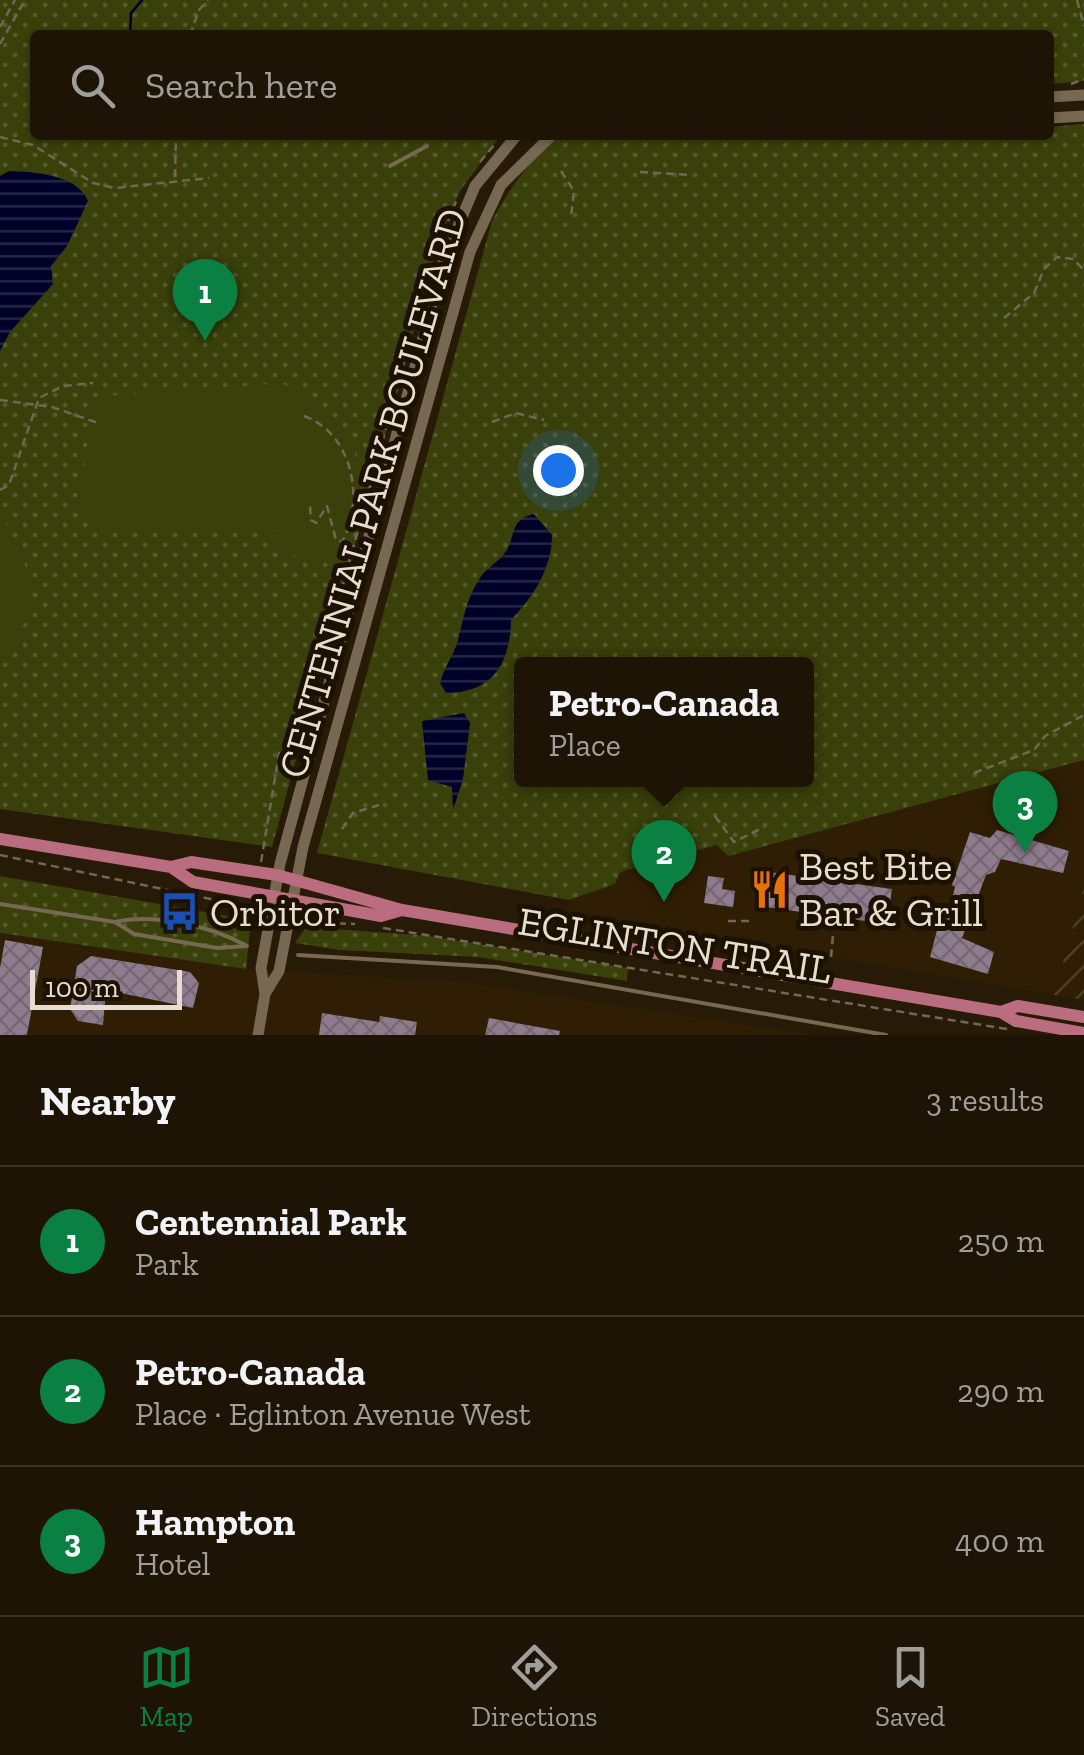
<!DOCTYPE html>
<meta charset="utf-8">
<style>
:root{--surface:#1d1405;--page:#251d0f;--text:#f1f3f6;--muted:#a09e9a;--line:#3b3327;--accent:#0b8043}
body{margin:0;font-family:"Zilla Slab",serif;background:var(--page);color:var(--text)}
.scale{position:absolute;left:30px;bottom:25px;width:152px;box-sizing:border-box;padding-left:10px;border:5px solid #e7ded2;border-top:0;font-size:28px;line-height:35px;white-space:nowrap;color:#e7ded2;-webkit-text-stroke:8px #1d1101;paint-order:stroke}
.you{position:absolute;left:558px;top:470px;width:35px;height:35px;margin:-25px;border:8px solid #fff;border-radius:50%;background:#1a73e8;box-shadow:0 0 0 15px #1a73e833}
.badge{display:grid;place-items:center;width:65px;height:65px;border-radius:50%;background:var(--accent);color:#fff;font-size:32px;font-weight:700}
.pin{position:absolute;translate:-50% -82px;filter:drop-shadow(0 2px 5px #0008)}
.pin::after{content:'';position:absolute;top:52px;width:35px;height:30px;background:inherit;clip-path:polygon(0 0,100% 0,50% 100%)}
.popup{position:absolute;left:514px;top:657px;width:300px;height:130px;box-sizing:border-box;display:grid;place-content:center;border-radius:10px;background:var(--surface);filter:drop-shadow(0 2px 8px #0005);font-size:32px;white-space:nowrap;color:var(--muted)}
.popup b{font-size:38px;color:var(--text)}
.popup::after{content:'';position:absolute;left:50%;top:100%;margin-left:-20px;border:20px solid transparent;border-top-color:var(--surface)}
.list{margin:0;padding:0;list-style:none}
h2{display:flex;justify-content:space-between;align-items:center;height:130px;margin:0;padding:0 40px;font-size:42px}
h2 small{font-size:32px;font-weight:400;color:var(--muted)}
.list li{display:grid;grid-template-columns:65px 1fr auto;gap:30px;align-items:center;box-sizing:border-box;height:150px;padding:0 40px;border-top:2px solid var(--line)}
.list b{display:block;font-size:38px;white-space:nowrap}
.list p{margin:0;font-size:32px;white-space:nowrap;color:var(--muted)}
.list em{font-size:32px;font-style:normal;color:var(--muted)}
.icon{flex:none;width:55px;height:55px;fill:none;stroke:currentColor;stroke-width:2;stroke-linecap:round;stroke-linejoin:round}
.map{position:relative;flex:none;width:1084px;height:1035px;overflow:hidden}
.search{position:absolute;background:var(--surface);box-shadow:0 2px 8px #0004;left:30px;right:30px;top:30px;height:110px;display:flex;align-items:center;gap:25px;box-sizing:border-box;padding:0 35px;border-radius:10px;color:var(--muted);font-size:38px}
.sheet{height:580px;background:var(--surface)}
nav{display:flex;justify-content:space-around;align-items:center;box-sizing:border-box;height:140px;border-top:2px solid var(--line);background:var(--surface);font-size:28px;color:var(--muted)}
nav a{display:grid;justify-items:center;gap:5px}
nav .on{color:var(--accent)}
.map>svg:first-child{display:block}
.built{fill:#2f1e04}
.industrial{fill:url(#industrial-furrows)}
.green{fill:url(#green-dots);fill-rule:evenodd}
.pitch{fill:#39400a}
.water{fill:url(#water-rules)}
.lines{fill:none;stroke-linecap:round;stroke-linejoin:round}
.stream{stroke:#000128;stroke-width:2.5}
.building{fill:url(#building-cross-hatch)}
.path{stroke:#726656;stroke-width:2.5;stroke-dasharray:8 5;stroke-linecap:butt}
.lane{stroke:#776852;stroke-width:4}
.secondary{stroke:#776852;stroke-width:11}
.primary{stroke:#ba6d7f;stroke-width:12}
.labels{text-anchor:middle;stroke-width:10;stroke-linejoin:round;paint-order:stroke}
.street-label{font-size:40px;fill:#e7ded2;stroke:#1d1101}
.poi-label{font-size:40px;fill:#e7ded2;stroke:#1d1101;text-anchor:start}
</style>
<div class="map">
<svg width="1084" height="1035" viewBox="0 0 1084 1035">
<defs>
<pattern id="industrial-furrows" width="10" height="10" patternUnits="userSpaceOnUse" patternTransform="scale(2.5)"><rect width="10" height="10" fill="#2f1e04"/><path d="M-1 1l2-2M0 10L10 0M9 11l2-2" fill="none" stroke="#4d3e28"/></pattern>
<pattern id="green-dots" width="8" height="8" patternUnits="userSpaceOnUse" patternTransform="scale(2.5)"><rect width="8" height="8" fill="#39400a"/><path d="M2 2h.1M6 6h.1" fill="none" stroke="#565b2d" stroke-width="1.8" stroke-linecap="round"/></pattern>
<pattern id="water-rules" width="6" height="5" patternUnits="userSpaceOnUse" patternTransform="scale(2.5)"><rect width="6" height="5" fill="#000128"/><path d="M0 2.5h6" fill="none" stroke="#252646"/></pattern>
<pattern id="building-cross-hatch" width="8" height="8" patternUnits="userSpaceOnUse" patternTransform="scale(2.5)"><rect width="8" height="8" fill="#8f7b8e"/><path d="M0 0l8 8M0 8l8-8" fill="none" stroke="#756772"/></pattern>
</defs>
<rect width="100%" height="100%" fill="#271a07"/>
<path class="built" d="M1084,760V887L1054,995L565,913L569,900L615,884L620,872L654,862L718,845L728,855Z
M0,933L246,969L466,982L815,1035H0Z"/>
<path class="industrial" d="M1084,887V1000L1054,995Z"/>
<path class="green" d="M0,0H1084V81L1049,84V35H35V135H501L460,191L438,242L272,847L0,809Z
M1084,124V760L728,856L717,845L620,872L615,884L569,900L317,853L492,221C511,185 530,160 561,135H1049V127ZM522,664H806V780H522Z
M0,876L251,920L246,969L0,933Z
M306,927L429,936L628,968L627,981L478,957L340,950L295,943Z"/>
<path class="pitch" d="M282,383C339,418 373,445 355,518C350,538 348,551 330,563L289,555L269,530H107L77,511L95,397Z
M0,515C33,565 46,610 0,660Z"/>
<path class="water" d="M9,171C34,172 77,174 88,201L67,246L51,266L53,284L10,332L0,351V176Z
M534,514L552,535C552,568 534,596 511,620C510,663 493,693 446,693L440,683C444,667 454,655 458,640C464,616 467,597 482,575C488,567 498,562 504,554C517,537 508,520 534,514Z
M464,713L470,723L463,779L453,810L452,787L428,780L422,721Z"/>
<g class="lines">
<path class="stream" d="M130,35L131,13L142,0"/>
</g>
<path class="building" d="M997,830L1069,851L1063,873L1001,859L995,872L986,875L962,938L994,952L988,974L930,957L943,907L949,909L955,887L952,885L970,832L990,838Z
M762,871L892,889L887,924L758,906Z
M708,876L724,878L722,889L735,891L733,907L704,903Z
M5,940L43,947L27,1035H0V968Z
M91,956L190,972L199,983L193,1008L106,990L103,1025L78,1021L70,1009L77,966Z
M322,1013L379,1022L380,1016L417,1022L415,1035H319Z
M489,1018L560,1031L559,1035H485Z"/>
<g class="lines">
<path class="path" d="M1077,0L1084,26
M0,27L15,0
M190,35L199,10L208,0
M0,44L25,0
M1071,84L1084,79
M0,137L33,145L93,183L115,188L209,178
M480,162L494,145
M561,171L574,191L571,217
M640,172L690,175
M175,177L176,135
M443,233L457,199
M1004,318L1034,293L1044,269L1057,257L1073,259L1084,270
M0,400L52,407L101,424
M304,416C353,434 365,499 342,542L336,540L327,506L316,523L311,520L310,506
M492,422L516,413L544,420
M0,490L9,485L39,398L63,386L93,383
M365,505L407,351L408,331L428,272
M974,773L1034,750L1045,736L1084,715
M715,816L734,842L764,827
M342,829L353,813L379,805
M0,855L220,901L262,916
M261,862L279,754L305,710L317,678L363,513
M728,921H749
M299,922L355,924
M383,928L1007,1029
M831,957L833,935"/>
<path class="lane" d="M390,166L427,146
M0,904L115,922L134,934L217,948L247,946
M115,922C153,913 211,926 245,945
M298,955L497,967L886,1035"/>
<path class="secondary" d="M1049,97L1084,95
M1049,118L1084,116
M265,994L261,968L280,864L444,260L475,186L517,135
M258,1035L265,994L279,971L303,847L470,252L501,185L552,135"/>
<path class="primary" d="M0,839L171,867L191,862L277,875L402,910L1001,1012L1016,1021L1084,1033
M171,867L193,882L381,916L402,910
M1001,1012L1018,1006L1084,1017"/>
</g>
<defs>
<symbol id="restaurant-bare" viewBox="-9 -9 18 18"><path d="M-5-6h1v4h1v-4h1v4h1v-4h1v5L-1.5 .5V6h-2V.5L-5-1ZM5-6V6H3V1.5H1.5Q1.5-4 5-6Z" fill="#e8710a" stroke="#1d1101" stroke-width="2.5" paint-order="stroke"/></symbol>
<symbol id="bus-bare" viewBox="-9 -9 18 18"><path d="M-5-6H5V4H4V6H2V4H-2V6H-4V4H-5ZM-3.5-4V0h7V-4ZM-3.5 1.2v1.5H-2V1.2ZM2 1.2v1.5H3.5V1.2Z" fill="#1a4fb4" stroke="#1d1101" stroke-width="2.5" paint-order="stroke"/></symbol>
</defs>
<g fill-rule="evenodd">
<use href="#restaurant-bare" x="742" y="862" width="55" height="55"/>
<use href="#bus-bare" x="152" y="884" width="55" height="55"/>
</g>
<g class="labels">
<g class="street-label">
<text transform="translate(372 493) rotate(-74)" y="14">CENTENNIAL PARK BOULEVARD</text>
<text transform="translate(675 945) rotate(9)" y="14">EGLINTON TRAIL</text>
</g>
<g class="poi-label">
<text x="799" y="880">Best Bite<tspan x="799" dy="46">Bar &amp; Grill</tspan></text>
<text x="210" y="926">Orbitor</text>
</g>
</g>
</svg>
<div class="scale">100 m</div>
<div class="you"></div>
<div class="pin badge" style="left:205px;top:341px">1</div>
<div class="pin badge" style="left:664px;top:902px">2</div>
<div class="popup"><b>Petro-Canada</b>Place</div>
<div class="pin badge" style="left:1025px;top:853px">3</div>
<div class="search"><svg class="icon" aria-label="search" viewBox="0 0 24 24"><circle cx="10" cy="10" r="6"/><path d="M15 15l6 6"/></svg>Search here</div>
</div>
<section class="sheet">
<h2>Nearby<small>3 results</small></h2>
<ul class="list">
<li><span class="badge">1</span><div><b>Centennial Park</b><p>Park</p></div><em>250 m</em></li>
<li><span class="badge">2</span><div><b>Petro-Canada</b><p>Place · Eglinton Avenue West</p></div><em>290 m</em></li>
<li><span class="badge">3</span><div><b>Hampton</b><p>Hotel</p></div><em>400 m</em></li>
</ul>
</section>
<nav>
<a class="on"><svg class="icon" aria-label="map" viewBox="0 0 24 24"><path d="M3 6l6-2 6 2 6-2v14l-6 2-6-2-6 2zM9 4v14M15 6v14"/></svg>Map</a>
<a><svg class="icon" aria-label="directions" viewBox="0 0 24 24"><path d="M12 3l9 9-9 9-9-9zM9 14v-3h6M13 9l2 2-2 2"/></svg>Directions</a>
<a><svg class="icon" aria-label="saved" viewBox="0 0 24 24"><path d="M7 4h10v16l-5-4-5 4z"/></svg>Saved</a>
</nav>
